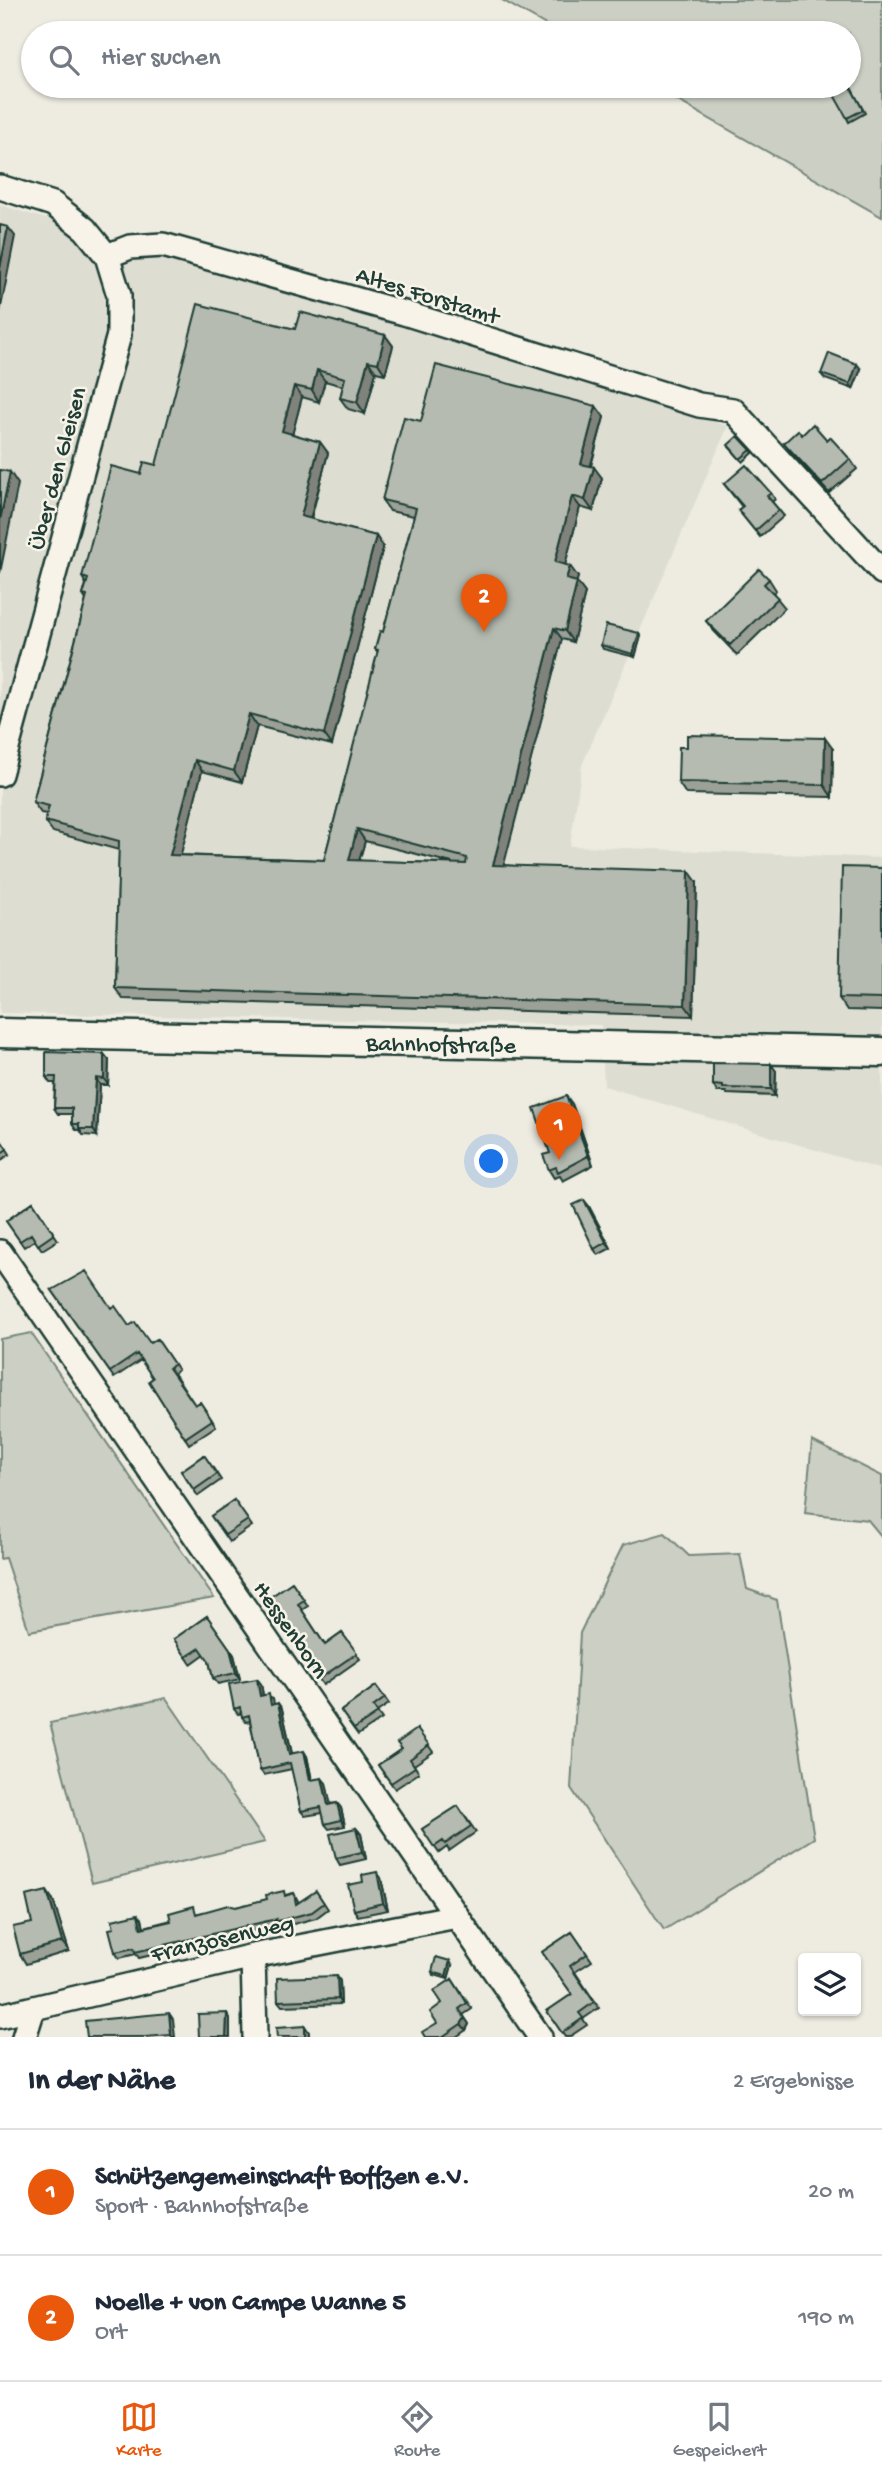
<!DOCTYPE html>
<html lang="de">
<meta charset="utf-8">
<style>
:root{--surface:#fff;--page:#f6f6f7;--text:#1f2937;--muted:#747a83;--line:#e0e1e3;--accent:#ea580c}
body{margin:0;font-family:"Gochi Hand",sans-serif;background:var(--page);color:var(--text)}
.controls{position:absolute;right:21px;bottom:21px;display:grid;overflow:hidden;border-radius:7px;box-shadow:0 2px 5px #0004}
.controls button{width:63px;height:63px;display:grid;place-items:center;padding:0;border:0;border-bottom:2px solid var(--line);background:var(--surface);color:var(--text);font:35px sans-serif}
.you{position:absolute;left:492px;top:1162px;width:24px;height:24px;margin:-18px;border:5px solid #fff;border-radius:50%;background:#1a73e8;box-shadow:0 0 0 10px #1a73e833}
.badge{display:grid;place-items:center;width:46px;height:46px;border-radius:50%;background:var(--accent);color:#fff;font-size:23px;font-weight:700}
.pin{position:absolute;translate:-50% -58px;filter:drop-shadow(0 2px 4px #0008)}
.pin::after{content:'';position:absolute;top:37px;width:24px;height:21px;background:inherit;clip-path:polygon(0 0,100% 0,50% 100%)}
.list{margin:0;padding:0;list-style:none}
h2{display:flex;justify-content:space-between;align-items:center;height:91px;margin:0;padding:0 28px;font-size:30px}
h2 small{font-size:23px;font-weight:400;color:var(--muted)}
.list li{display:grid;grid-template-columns:46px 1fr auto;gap:21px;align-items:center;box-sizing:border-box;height:126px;padding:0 28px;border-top:2px solid var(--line)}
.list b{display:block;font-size:26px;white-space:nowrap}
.list p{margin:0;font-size:23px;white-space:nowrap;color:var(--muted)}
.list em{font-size:23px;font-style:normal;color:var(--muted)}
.icon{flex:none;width:38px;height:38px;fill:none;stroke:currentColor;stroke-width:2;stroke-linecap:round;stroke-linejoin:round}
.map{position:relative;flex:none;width:882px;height:2037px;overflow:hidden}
.search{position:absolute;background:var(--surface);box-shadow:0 2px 5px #0004;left:21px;right:21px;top:21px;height:77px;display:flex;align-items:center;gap:18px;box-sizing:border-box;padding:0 24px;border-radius:38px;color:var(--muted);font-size:26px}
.sheet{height:343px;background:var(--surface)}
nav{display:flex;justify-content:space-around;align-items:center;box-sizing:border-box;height:98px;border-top:2px solid var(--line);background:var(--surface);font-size:19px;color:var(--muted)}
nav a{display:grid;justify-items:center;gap:4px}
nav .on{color:var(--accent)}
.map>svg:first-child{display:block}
.built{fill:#ddddd2}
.green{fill:#cccfc4;stroke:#76867c;stroke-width:2}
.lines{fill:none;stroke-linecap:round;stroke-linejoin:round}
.minor-casing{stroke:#1f3d34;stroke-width:28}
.major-casing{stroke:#1f3d34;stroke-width:33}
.minor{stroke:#f7f3e8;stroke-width:23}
.major{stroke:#f7f3e8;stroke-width:28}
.wall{fill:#9ca197;stroke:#1f3d34;stroke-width:2;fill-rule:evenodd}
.shaded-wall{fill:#7f837b;stroke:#1f3d34;stroke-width:2}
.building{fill:#b5bbb0;stroke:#1f3d34;stroke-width:2;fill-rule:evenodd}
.labels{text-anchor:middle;stroke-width:5;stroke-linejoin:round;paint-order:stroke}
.street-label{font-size:24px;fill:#1f3d34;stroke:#f7f3e8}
</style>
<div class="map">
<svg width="882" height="2037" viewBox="0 0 882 2037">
<rect width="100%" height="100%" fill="#eeece1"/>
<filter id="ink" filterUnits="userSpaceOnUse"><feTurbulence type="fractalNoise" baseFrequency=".0143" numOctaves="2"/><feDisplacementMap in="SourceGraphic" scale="14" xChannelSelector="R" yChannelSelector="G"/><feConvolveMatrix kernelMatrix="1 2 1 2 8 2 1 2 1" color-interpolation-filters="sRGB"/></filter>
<g filter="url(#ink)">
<path class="built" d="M0,205L728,426L582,765L570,846L882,858V1170L604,1086L601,1025L0,1013Z"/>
<path class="green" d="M502,0H882V217L652,86H849V33H560Z
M31,1333L214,1598L29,1631L5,1558L0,1559V1339Z
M812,1441L882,1476V1537L868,1520L805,1513Z
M665,1533L689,1556L740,1554L747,1589L777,1600L814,1838L664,1930L571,1788L580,1633L623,1545Z
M166,1698L265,1842L92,1883L50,1723Z"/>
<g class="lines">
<defs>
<path id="minor" d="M0,187L53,204L85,229L107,256L119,295V335L0,774
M107,256L130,247L163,245L404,313L699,405L733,410L882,572
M0,1252L540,2037
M253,1956L255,2037
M0,2016L253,1956L457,1916
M24,2037L33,2009"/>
<path id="major" d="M0,1033L882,1052"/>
</defs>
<use href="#minor" class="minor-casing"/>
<use href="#major" class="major-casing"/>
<use href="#minor" class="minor"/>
<use href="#major" class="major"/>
</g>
<path class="wall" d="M850,86L865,113L849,122L847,118Z
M295,329L385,335L393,346L385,374L376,372L365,414L348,409L340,398L343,386L325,381L319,402L302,397L292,434L320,442L328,453L311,519L376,536L383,547L332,745L257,726L242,782L202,771L180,855L324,860L378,653L375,649L383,632L414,516L390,511L382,500L421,421L604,417L591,466L602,478L593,511L580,507L565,565L578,577L576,582L585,593L573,642L562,639L503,865L697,882L693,1016L123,999L115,988L119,850L53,832L45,821L47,814L41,813L33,802L86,600L83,595L86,584L82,577L141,474L156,465ZM365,841L452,863L359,861Z
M861,369L853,389L825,379L821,374Z
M802,435L827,440L850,459L857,469L829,493L791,452L784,443Z
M730,448L751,450L753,453L743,462Z
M724,484L771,493L775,499L772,502L784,516L760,537L738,510L742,507Z
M769,579L776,590L773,593L785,608L737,655L714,631L706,621Z
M639,633L641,636L635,657L603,649L601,645Z
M833,749L832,797L686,794L678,782Z
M882,868V1011L847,1010L839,998Z
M109,1060L108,1085H100L97,1136L83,1135L80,1130H76L72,1124V1114H58L54,1108L55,1083H50L46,1077Z
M776,1071L775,1096L727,1094L726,1092H717L713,1085Z
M566,1096L572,1104L593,1165L563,1181L560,1176L554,1178L549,1170Z
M0,1139L10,1154L0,1161Z
M584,1200L611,1248L598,1255L594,1249Z
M33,1202L58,1240L42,1250L35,1240L24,1247L6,1221Z
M52,1290L111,1308L129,1326L150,1343L157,1339L178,1370L174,1373L195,1405L200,1402L216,1426L189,1444L149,1381L153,1378L141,1360L114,1378Z
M204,1455L221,1480L198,1496L181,1471Z
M234,1500L252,1526L229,1542L211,1516Z
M292,1582L308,1606L302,1610L325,1645L342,1633L360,1659L323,1685L301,1652L305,1649Z
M207,1616L234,1655L240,1679L218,1684L213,1678L209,1661L205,1654L191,1664L174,1639Z
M257,1679L261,1684L263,1695L273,1699L274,1704L282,1709L292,1753L307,1756L312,1780L326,1783L330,1804L337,1803L341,1808L345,1826L329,1829L325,1824L323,1813L305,1816L301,1811L292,1769L264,1775L260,1770L250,1721L246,1722L242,1717V1713L238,1714L234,1709Z
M376,1686L389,1704L377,1712L382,1719L358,1735L341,1711Z
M417,1729L433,1752L414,1765L419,1773L395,1789L378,1765L401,1749Z
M458,1806L476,1832L449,1851L447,1847L439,1853L422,1829Z
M356,1828L361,1834L366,1859L340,1865L336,1858Z
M381,1878L388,1910L358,1916L354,1910L363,1882Z
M316,1891L328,1909L316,1918L278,1928L277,1925L139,1958L136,1954L119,1958L115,1952L142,1919L144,1927L199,1913L236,1907L294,1893L299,1903Z
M53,1900L69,1951L26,1964L20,1954L32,1923Z
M572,1932L592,1961L575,1972L599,2008L583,2019L587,2025L569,2037H565L547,2011L572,1994L542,1952Z
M452,1965L448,1979L434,1975L432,1972Z
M452,1979L472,2009L463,2015L469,2024L466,2030L456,2037H425L437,2023L442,2003Z
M340,1981L341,2004L282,2006L278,2001Z"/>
<path class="shaded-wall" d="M8,227L15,236L0,312V268Z
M385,335L393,346L385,374L378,363Z
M368,361L376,372L365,414L357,402Z
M857,364L861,369L853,389L850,384Z
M317,370L325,381L319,402L312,390Z
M294,386L302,397L290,443L282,431Z
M596,406L604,417L588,475L581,464Z
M320,442L328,453L308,527L301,516Z
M594,467L602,478L593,511L585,500Z
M10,472L18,484L0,573V520Z
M572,496L580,507L563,573L555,562Z
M376,536L383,547L332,745L324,734Z
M570,566L578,577L574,591L566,579Z
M577,582L585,593L573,642L565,631Z
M554,628L562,639L501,876L493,865Z
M639,633L641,636L635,657L633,654Z
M249,714L257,726L242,782L234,771Z
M825,738L833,749L832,797L824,785Z
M195,760L202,771L178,866L170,855Z
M357,829L365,841L356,871L349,860Z
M689,871L697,882L693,1016L685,1005Z
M104,1054L109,1060L108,1085L104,1079Z
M771,1064L776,1071L775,1096L771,1089Z
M96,1078L100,1085L97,1136L93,1129Z
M566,1096L572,1104L593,1165L588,1156Z
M584,1200L589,1206L611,1248L606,1242Z
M230,1649L234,1655L240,1679L236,1673Z
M257,1679L261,1684L264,1701L260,1696Z
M278,1703L282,1709L293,1759L289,1754Z
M304,1751L307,1756L313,1786L310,1780Z
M322,1778L326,1783L332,1810L328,1805Z
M337,1803L341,1808L345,1826L341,1820Z
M356,1828L361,1834L366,1859L362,1852Z
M377,1872L381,1878L388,1910L383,1903Z
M47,1891L53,1900L69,1951L62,1942Z
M138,1914L142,1919L145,1933L141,1928Z
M450,1961L452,1965L448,1979L446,1976Z
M337,1976L340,1981L341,2004L338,1999Z
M169,2013L173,2019L175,2037H172L171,2035Z
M227,2013L230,2019V2037H226Z
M465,2018L469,2024L466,2030L461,2024Z
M305,2026L309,2032V2037H305Z"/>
<path class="building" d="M850,86L863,110L847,118L834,95Z
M0,225L8,227L0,268Z
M198,304L295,329L300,312L385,335L378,363L368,361L357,402L340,398L345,378L317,370L312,390L294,386L282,431L320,442L301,516L376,536L324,734L249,714L234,771L195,760L170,855L324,860L378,650L375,649L380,631L383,632L416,508L382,500L404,417L421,421L436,365L596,406L581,464L594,467L585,500L572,496L555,562L570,566L566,579L577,582L565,631L554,628L493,865L689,871L685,1005L115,988L119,841L45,821L49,806L33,802L87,596L83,595L88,579L82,577L111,466L141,474L144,462L156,465ZM357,829L467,858L466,864L349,860Z
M829,353L857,364L850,384L821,374Z
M813,424L827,440L830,437L850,459L822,484L784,443L798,430L802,435Z
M738,436L751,450L740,459L728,445Z
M746,465L771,493L767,496L779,510L755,531L738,510L743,506L724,484Z
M0,470L10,472L0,520Z
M759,569L769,579L764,584L778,598L730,645L706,621Z
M606,625L639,633L633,654L601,645Z
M687,735L825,738L824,785L678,782L679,747H687Z
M842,867L882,868V999L839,998Z
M46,1052L104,1054V1079L96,1078L93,1129H79V1124H72V1108H54L56,1077H46Z
M713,1063L771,1064V1089L723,1088V1086L713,1085Z
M566,1096L588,1156L558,1172L556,1167L549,1170L543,1155L550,1153L534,1108Z
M0,1139L7,1149L0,1154Z
M584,1200L606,1242L594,1249L573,1205Z
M33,1202L54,1234L38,1245L31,1234L20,1241L6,1221Z
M86,1271L111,1308L115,1306L129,1326L135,1322L150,1343L157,1339L174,1364L169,1368L195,1405L200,1402L212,1420L185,1438L149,1381L153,1378L137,1354L110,1372L52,1290Z
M204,1455L217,1474L194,1490L181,1471Z
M234,1500L248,1520L225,1535L211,1516Z
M292,1582L304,1600L298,1604L325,1645L342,1633L357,1653L319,1679L301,1652L305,1648L269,1598Z
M207,1616L230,1649L236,1673L213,1678L209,1661L200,1648L186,1657L174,1639Z
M257,1679L260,1696L269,1694L271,1705L278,1703L289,1754L304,1751L310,1780L322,1778L328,1805L337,1803L341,1820L325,1824L321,1807L301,1811L290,1763L260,1770L249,1715L242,1717L240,1707L234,1709L229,1684Z
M376,1686L385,1698L373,1707L378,1713L354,1729L341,1711Z
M417,1729L429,1745L410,1759L415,1767L391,1783L378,1765L402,1749L397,1743Z
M458,1806L471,1826L445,1844L443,1841L434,1847L422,1829Z
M356,1828L362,1852L336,1858L330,1834Z
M377,1872L383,1903L354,1910L348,1885L363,1882L362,1875Z
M47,1891L62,1942L20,1954L13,1927L32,1923L26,1896Z
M284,1891L285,1896L294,1893L296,1904L316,1891L324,1903L312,1912L274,1922L276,1919L135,1952L134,1948L115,1952L109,1929L114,1928L112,1920L138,1914L141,1928L171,1921L169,1913L194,1906L196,1914L228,1905L236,1907L267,1899L266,1895Z
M572,1932L587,1954L570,1966L594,2002L579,2013L583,2018L562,2033L547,2011L572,1994L542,1952Z
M436,1957L450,1961L446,1976L432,1972Z
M337,1976L338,1999L278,2001L277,1978Z
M452,1979L467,2003L459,2009L465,2018L461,2024L442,2037H425L422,2032L437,2023L430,2012L442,2003L434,1991Z
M169,2013L171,2035L145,2037H87L85,2021Z
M227,2013L226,2037H199L198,2014Z
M305,2026V2037H277L276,2028Z"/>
</g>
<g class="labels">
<g class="street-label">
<text transform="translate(428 294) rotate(17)" y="8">Altes Forstamt</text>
<text transform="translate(56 468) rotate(-75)" y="8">Über den Gleisen</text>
<text transform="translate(441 1043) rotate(1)" y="8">Bahnhofstraße</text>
<text transform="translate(292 1629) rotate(55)" y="8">Hessenborn</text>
<text transform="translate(222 1937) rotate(-13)" y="8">Franzosenweg</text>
</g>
</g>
</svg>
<div class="controls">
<button><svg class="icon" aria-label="layers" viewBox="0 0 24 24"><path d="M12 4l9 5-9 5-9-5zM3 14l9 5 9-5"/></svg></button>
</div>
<div class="you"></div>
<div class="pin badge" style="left:559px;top:1160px">1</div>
<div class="pin badge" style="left:484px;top:632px">2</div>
<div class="search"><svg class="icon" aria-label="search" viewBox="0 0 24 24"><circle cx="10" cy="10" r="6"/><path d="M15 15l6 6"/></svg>Hier suchen</div>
</div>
<section class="sheet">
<h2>In der Nähe<small>2 Ergebnisse</small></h2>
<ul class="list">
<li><span class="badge">1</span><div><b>Schützengemeinschaft Boffzen e.V.</b><p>Sport · Bahnhofstraße</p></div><em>20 m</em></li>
<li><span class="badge">2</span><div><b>Noelle + von Campe Wanne 5</b><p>Ort</p></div><em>190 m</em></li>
</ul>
</section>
<nav>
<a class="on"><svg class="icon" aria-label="map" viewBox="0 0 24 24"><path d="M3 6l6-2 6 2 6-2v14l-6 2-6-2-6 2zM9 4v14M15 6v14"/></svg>Karte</a>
<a><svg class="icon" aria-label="directions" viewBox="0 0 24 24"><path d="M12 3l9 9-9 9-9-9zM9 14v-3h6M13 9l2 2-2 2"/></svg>Route</a>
<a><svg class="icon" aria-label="saved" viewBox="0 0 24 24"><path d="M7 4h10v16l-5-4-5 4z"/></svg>Gespeichert</a>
</nav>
